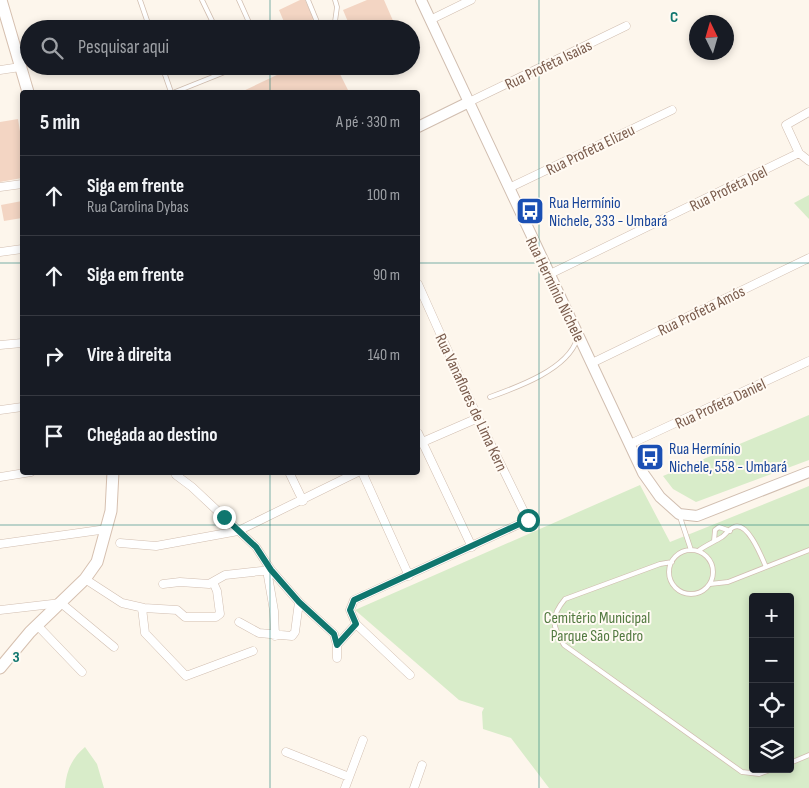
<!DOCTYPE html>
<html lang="pt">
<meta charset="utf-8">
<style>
:root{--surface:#171b24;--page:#242831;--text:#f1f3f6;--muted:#9ea1a6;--line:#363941}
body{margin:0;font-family:"Sofia Sans Condensed",sans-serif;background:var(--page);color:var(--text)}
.controls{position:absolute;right:15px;bottom:15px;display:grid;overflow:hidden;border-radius:5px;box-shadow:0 2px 8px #0003}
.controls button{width:45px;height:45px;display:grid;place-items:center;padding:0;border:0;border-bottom:1px solid var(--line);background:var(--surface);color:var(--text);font:25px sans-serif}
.compass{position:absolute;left:689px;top:15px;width:45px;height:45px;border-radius:50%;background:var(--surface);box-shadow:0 2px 8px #0003;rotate:355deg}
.stop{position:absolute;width:15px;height:15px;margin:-11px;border:4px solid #0f766e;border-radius:50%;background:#fff}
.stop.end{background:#0f766e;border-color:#fff;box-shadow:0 1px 5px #0008}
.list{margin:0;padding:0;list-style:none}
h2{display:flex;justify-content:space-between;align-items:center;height:65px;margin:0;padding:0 20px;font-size:21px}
h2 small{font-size:16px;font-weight:400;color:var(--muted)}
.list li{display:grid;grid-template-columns:32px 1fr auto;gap:15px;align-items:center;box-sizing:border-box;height:80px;padding:0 20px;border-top:1px solid var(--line)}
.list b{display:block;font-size:19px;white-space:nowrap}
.list p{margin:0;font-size:16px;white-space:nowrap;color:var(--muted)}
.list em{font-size:16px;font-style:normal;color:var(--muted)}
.icon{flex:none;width:28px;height:28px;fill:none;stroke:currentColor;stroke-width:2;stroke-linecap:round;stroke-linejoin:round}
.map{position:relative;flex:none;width:809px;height:788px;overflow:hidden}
.search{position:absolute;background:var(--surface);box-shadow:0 2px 8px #0003;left:20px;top:20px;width:400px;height:55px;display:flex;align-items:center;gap:12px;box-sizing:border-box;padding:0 18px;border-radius:28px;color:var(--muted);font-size:19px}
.panel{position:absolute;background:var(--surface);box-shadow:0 2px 8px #0003;left:20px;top:90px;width:400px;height:385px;border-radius:5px}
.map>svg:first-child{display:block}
.green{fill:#d8ecc9;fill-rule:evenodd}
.building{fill:#f3d5c3}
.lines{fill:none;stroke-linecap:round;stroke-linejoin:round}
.service-casing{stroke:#d1beb0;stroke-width:5.5}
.minor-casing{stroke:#d1beb0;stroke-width:9}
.tertiary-casing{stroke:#d1beb0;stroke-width:12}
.secondary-casing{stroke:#d6c0b0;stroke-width:13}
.service{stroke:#fff;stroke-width:4}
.minor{stroke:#fff;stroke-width:8}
.tertiary{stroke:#fff;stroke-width:10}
.secondary{stroke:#fff;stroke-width:11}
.route{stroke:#0f766e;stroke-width:6}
.grid{fill:none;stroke:#0f766e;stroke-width:1;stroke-opacity:0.55}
.labels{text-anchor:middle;stroke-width:4;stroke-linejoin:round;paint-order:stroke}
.street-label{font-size:16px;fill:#7a5c4d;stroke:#fffaf3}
.transit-label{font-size:16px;fill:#164399;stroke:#fffaf3;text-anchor:start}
.park-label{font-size:16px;fill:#537a41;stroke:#fffaf3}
.grid-label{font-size:16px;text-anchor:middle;font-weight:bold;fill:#0f766e;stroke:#fffaf3;stroke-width:4;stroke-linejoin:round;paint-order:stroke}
</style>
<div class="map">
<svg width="809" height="788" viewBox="0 0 809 788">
<rect width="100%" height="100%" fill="#fdf6ec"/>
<path class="green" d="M809,195V219L794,203Z
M809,415V460L696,502L673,489L663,476Z
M640,485L670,542L809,486V788H549L511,738L483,729L482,712L484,708L459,700L355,610ZM753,597H790V769H753Z
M85,747L97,764L104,788H65C66,771 72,758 85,747Z"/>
<path class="building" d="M300,0H305L314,19L294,29H287L279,10Z
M367,0H384L394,23L379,29H351L343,10Z
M296,66H336L349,92H241Z
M18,119L22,144V178L0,182V122Z
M22,201V218L4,221L1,205Z"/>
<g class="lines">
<defs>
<path id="service" d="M140,0L150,29
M202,0L216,29
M239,0L252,29
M308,0L320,29
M334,29L337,7L335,0
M162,66L171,92
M175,92L240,66
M490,397C518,387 568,369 577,339
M680,517L691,550
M714,541L715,530L719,527L730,531
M669 572a22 22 0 1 1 44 0a22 22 0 1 1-44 0Z
M698,551C706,545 714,542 722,537C726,534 729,529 734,527C748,521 762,558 766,567
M672,562L660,564L565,599C550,617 552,626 564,645L742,772L759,774L773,769
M710,584L728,582L809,550
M790,763L809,755"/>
<path id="minor" d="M430,20L471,0
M0,70L20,67
M469,102L626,26
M809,112L786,125L799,153L809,161
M0,187L22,184
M509,188L672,110
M0,252L22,249
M548,275L799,153
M0,345L22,343
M592,363L809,258
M0,410L22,407
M418,433L472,547
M418,444L478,418
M630,444L809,361
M289,472L303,501
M362,472L409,576
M176,475L192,487L256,547L271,570L299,602L334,634L337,645V658
M0,477L31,472
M120,543L156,546L238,531L358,472
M0,544L107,529
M267,570L274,611L275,636
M85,579L122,603L144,608L177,610L185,617H216L220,614L217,591L213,582
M163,584L180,582L209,584L225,575L271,570
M142,608L145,633L186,676L253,651
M0,610L61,603L114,647
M239,622L259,633L292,636L295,632L299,602
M356,624L410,675
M37,625L82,672
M337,645L356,624L350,610L354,600L528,520L478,418L418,284
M286,752L349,777
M345,788L363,740
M414,788L422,765"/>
<path id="tertiary" d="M421,0L643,473L660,497L679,514L697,516L809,472
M418,127L469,102"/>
<path id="secondary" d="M1,0L28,92
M0,668L30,632L85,579L97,562L111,511L113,472"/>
</defs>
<use href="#service" class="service-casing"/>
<use href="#minor" class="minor-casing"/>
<use href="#tertiary" class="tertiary-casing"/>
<use href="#secondary" class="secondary-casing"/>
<use href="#service" class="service"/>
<use href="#minor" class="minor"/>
<use href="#tertiary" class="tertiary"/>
<use href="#secondary" class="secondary"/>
</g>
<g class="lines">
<path class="route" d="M224,517L256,547L271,570L299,602L334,634L337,645L356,624L350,610L354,600L528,520"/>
</g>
<path class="grid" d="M270,0V29M539,0V788M270,66V92M0,263H22M418,263H809M270,472V788M0,525H809"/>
<defs>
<symbol id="bus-square" viewBox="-11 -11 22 22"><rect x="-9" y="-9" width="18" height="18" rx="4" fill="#1a4fb4" stroke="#fffaf3"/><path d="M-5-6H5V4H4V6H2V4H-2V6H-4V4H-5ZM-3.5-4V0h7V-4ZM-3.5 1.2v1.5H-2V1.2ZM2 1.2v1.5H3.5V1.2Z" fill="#fff"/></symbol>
</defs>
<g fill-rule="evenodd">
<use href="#bus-square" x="514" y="195" width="32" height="32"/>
<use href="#bus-square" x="634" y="441" width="32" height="32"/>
</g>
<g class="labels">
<g class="street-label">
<text transform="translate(548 64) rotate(-26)" y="6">Rua Profeta Isaías</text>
<text transform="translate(590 149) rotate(-26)" y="6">Rua Profeta Elizeu</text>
<text transform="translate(728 188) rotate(-26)" y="6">Rua Profeta Joel</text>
<text transform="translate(556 289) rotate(64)" y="6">Rua Hermínio Nichele</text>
<text transform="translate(701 310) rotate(-26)" y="6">Rua Profeta Amós</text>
<text transform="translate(472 402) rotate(65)" y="6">Rua Vanaflores de Lima Kern</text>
<text transform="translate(720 403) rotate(-25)" y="6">Rua Profeta Daniel</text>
</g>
<g class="transit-label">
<text x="549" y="208">Rua Hermínio<tspan x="549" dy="18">Nichele, 333 - Umbará</tspan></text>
<text x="669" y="454">Rua Hermínio<tspan x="669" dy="18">Nichele, 558 - Umbará</tspan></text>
</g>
<g class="park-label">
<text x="597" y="623">Cemitério Municipal<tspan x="597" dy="18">Parque São Pedro</tspan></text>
</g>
</g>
<g class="grid-label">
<text x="674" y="22">C</text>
<text x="16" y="662">3</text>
</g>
</svg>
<div class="controls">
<button>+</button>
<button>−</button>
<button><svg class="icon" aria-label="locate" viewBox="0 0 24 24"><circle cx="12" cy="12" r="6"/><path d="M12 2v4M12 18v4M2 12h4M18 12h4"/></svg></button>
<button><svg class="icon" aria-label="layers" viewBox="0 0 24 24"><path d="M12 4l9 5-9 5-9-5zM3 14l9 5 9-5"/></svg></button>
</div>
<svg class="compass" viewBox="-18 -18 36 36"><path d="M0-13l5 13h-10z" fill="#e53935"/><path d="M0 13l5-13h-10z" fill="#9ea1a6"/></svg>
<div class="stop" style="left:528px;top:520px"></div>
<div class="stop end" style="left:224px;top:517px"></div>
<div class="search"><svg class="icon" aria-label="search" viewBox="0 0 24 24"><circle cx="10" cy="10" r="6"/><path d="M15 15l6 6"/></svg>Pesquisar aqui</div>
<section class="panel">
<h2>5 min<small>A pé · 330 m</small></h2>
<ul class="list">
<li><svg class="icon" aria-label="ahead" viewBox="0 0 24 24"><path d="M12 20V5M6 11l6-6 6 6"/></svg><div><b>Siga em frente</b><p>Rua Carolina Dybas</p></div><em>100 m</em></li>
<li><svg class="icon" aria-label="ahead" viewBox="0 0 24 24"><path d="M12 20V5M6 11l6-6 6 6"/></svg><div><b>Siga em frente</b></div><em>90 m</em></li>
<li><svg class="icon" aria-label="right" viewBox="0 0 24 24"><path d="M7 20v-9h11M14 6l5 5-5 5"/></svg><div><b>Vire à direita</b></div><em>140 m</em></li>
<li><svg class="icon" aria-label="arrive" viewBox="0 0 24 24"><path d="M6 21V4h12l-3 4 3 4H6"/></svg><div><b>Chegada ao destino</b></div></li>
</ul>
</section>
</div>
